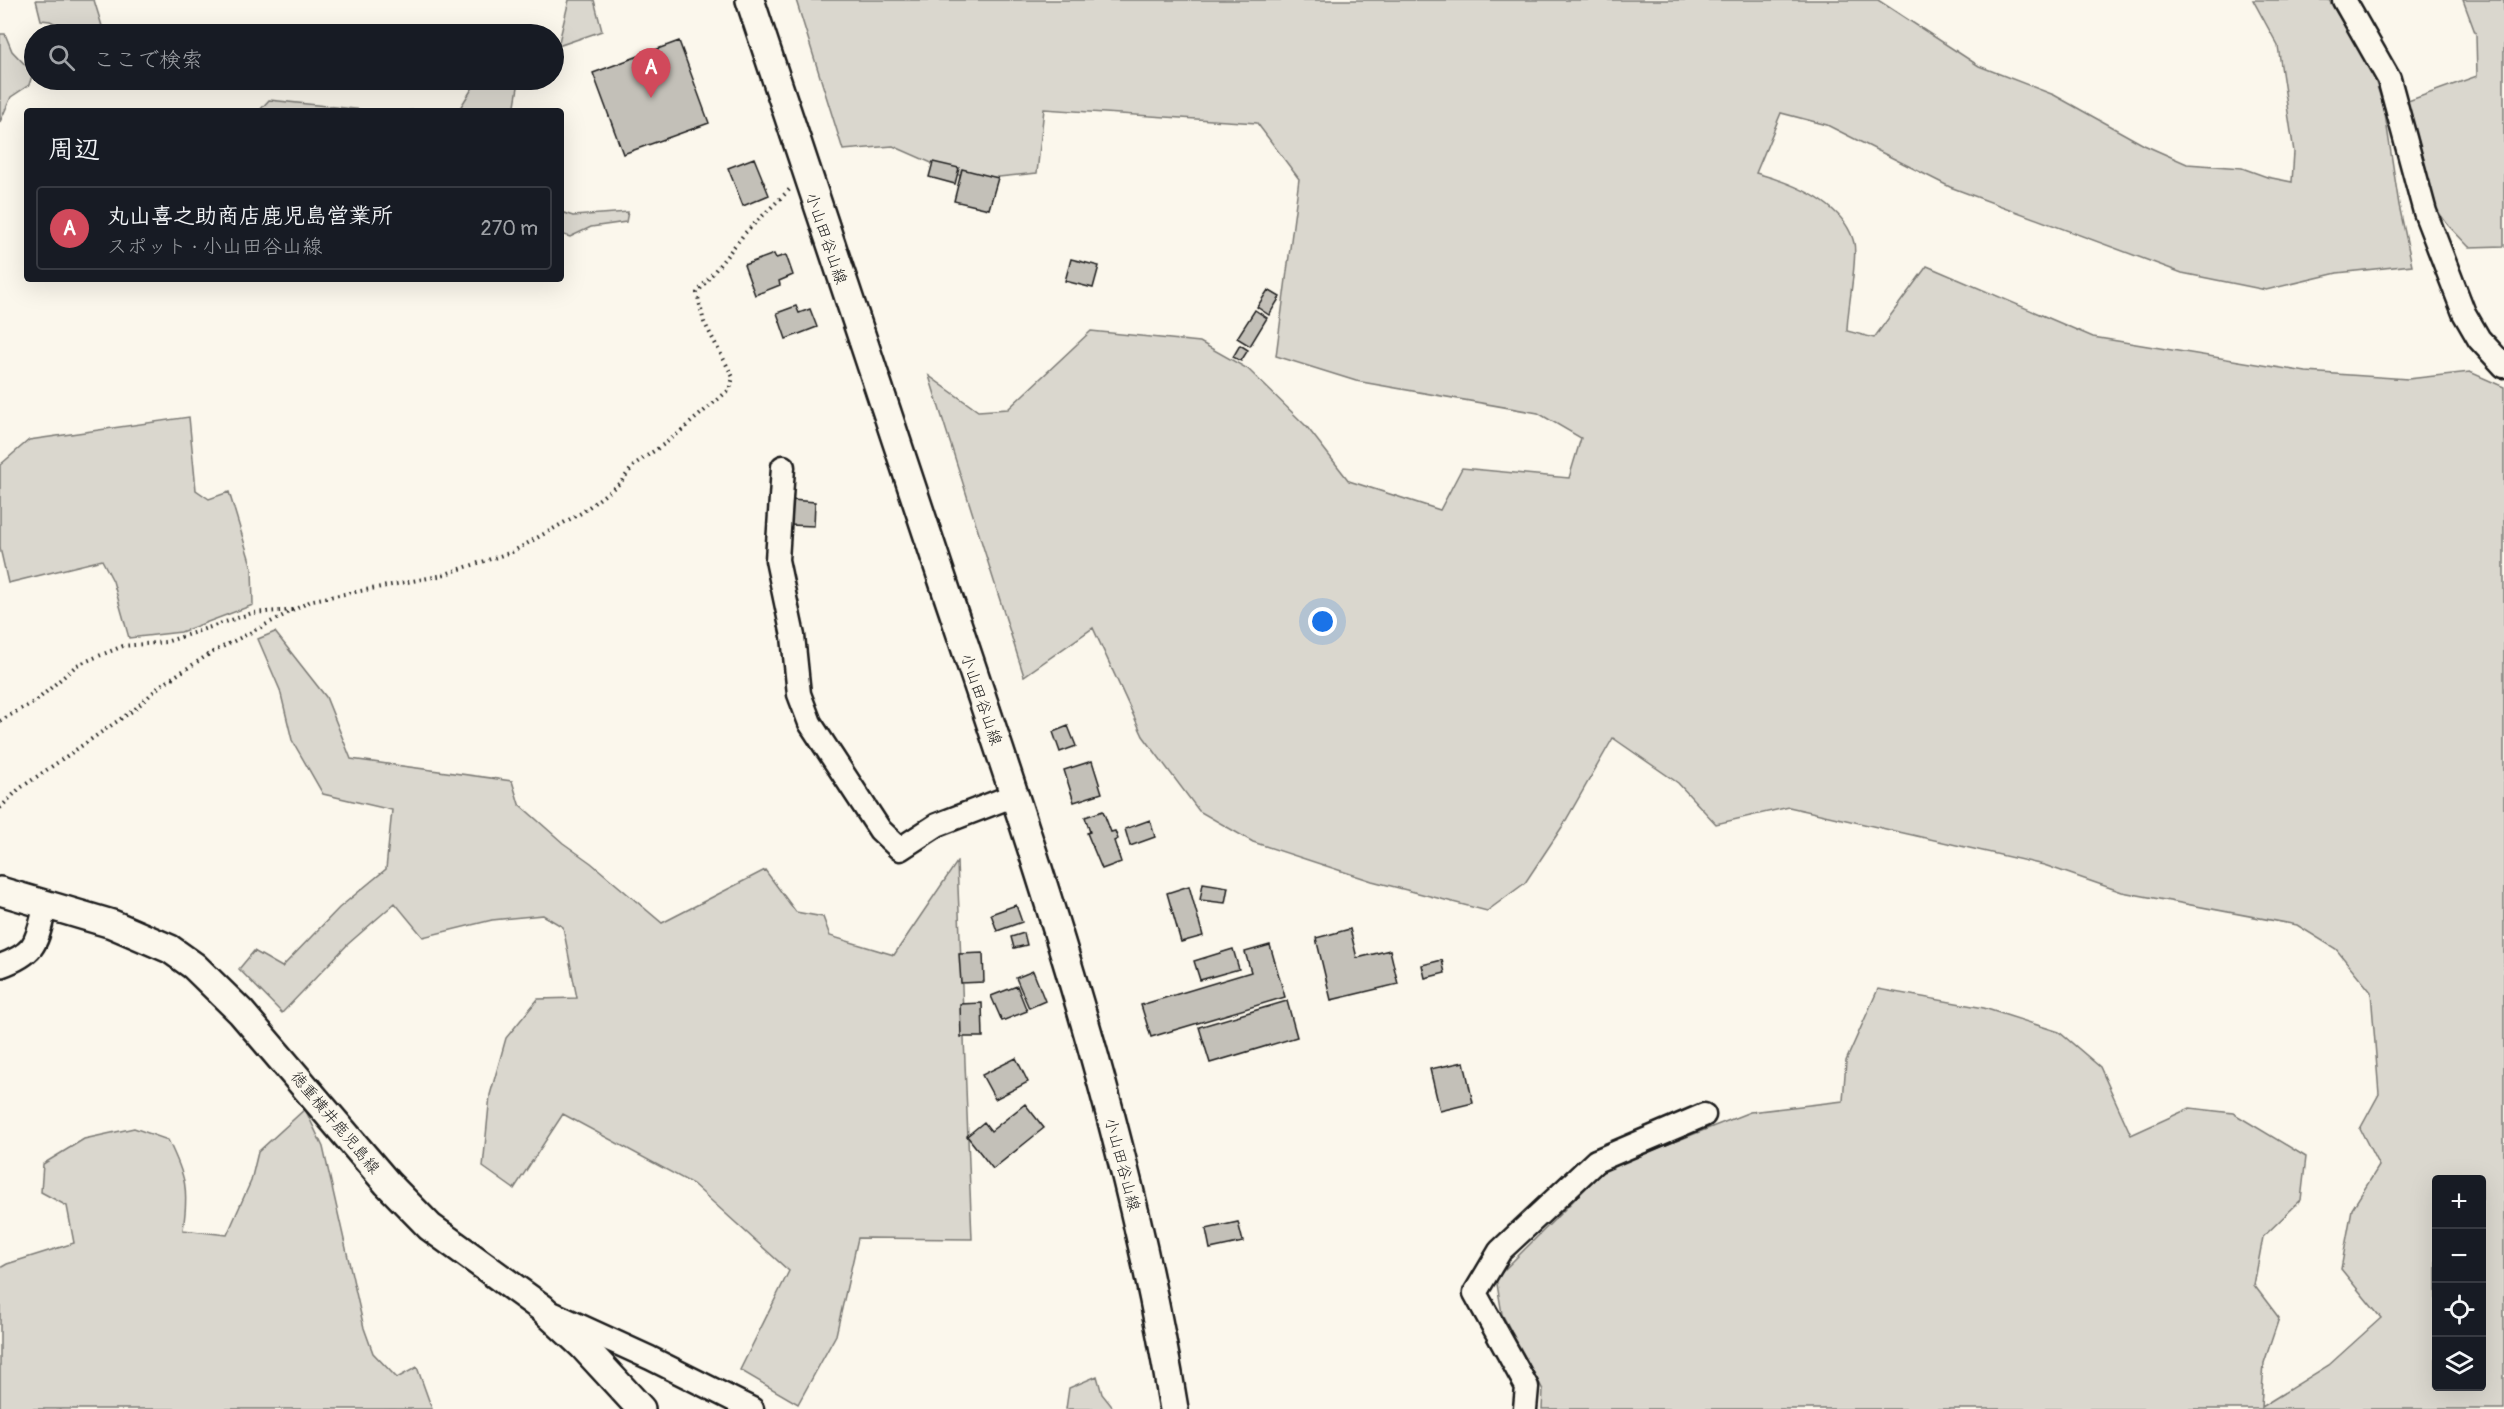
<!DOCTYPE html>
<html lang="ja">
<meta charset="utf-8">
<style>
:root{--surface:#171b24;--page:#242831;--text:#f1f3f6;--muted:#9ea1a6;--line:#363941;--accent:#d1495b}
body{margin:0;font-family:Pangolin,"Klee One",sans-serif;background:var(--page);color:var(--text)}
.controls{position:absolute;right:18px;bottom:18px;display:grid;overflow:hidden;border-radius:6px;box-shadow:0 6px 24px #0002}
.controls button{width:54px;height:54px;display:grid;place-items:center;padding:0;border:0;border-bottom:2px solid var(--line);background:var(--surface);color:var(--text);font:30px sans-serif}
.you{position:absolute;left:1323px;top:622px;width:21px;height:21px;margin:-15px;border:4px solid #fff;border-radius:50%;background:#1a73e8;box-shadow:0 0 0 9px #1a73e833}
.badge{display:grid;place-items:center;width:39px;height:39px;border-radius:50%;background:var(--accent);color:#fff;font-size:20px;font-weight:700}
.pin{position:absolute;translate:-50% -50px;filter:drop-shadow(0 2px 3px #0008)}
.pin::after{content:'';position:absolute;top:32px;width:21px;height:18px;background:inherit;clip-path:polygon(0 0,100% 0,50% 100%)}
.list{margin:0;padding:0;list-style:none}
h2{display:flex;justify-content:space-between;align-items:center;height:78px;margin:0;padding:0 24px;font-size:26px}
h2 small{font-size:20px;font-weight:400;color:var(--muted)}
.list li{display:grid;grid-template-columns:39px 1fr auto;gap:18px;align-items:center;box-sizing:border-box;height:84px;margin:0 12px 12px;padding:0 12px;border:2px solid var(--line);border-radius:6px}
.list b{display:block;font-size:22px;white-space:nowrap}
.list p{margin:0;font-size:20px;white-space:nowrap;color:var(--muted)}
.list em{font-size:20px;font-style:normal;color:var(--muted)}
.icon{flex:none;width:33px;height:33px;fill:none;stroke:currentColor;stroke-width:2;stroke-linecap:round;stroke-linejoin:round}
.map{position:relative;flex:none;width:2504px;height:1409px;overflow:hidden}
.search{position:absolute;background:var(--surface);box-shadow:0 6px 24px #0002;left:24px;top:24px;width:540px;height:66px;display:flex;align-items:center;gap:15px;box-sizing:border-box;padding:0 21px;border-radius:33px;color:var(--muted);font-size:22px}
.panel{position:absolute;background:var(--surface);box-shadow:0 6px 24px #0002;left:24px;top:108px;width:540px;height:174px;border-radius:6px}
.map>svg:first-child{display:block}
.green{fill:#dad7ce;stroke:#7b7a75;stroke-width:1.5;fill-rule:evenodd}
.building{fill:#c3c0b8;stroke:#1c1c1c;stroke-width:1.5}
.lines{fill:none;stroke-linecap:round;stroke-linejoin:round}
.minor-casing{stroke:#1c1c1c;stroke-width:27}
.major-casing{stroke:#1c1c1c;stroke-width:32}
.path{stroke:#1c1c1c;stroke-width:4;stroke-dasharray:1.5 4.5;stroke-linecap:butt}
.minor{stroke:#fbf7ec;stroke-width:22}
.major{stroke:#fbf7ec;stroke-width:27}
.labels{text-anchor:middle;stroke-width:6;stroke-linejoin:round;paint-order:stroke}
.street-label{font-size:16px;fill:#1c1c1c;stroke:#fbf7ec}
</style>
<div class="map">
<svg width="2504" height="1409" viewBox="0 0 2504 1409">
<rect width="100%" height="100%" fill="#fbf7ec"/>
<filter id="ink" filterUnits="userSpaceOnUse"><feTurbulence type="fractalNoise" baseFrequency=".0167" numOctaves="2"/><feDisplacementMap in="SourceGraphic" scale="12" xChannelSelector="R" yChannelSelector="G"/><feConvolveMatrix kernelMatrix="1 2 1 2 8 2 1 2 1" color-interpolation-filters="sRGB"/></filter>
<g filter="url(#ink)">
<path class="green" d="M36,0H94L102,26L77,34L50,21L41,20Z
M569,0H594L602,31L558,46Z
M796,0H1878L1979,66L2054,95L2144,145L2187,164L2242,168L2267,177L2292,182L2294,152L2278,46L2253,0H2329L2373,73L2384,108L2399,205L2412,265L2337,273L2266,290L2182,273L1950,187L1827,125L1781,113L1756,173C1792,183 1844,203 1854,243C1858,258 1847,311 1847,331L1874,338L1927,266L2093,337L2306,372L2408,379L2470,372L2504,387V1409H1542L1543,1390L1502,1314L1496,1278L1605,1169L1750,1112L1843,1101L1846,1061L1878,989L1984,1008L2059,1032L2100,1067L2131,1135L2190,1108L2233,1113L2306,1157L2301,1200L2263,1237L2254,1285L2279,1318L2264,1363L2261,1407L2329,1365L2381,1318L2341,1269L2352,1209L2379,1166L2360,1129L2379,1094L2371,992L2336,949L2297,925L2122,892L2044,865L1789,807L1716,824L1678,783L1613,738L1562,827L1525,883L1487,911L1372,881L1253,842L1199,811L1143,736L1093,628L1024,676L929,376L978,411L1008,409L1091,331L1200,342L1248,369L1307,427L1349,481L1440,510L1462,468L1569,478L1581,438L1538,413L1356,381L1276,356L1299,179L1257,123L1044,109L1037,173L970,180L893,146L843,150ZM2436,1180H2482V1386H2436Z
M2463,0H2504V246L2469,247L2448,225L2417,183L2408,101L2477,76L2476,35Z
M0,34H5L12,51L33,73L29,85L11,97L0,122Z
M519,81L514,111H402L460,108L475,84Z
M269,100L374,111H259Z
M561,212L573,216L628,212L626,222L591,227L570,237L561,234Z
M189,417L196,490L209,499L229,492L252,568L253,605L181,632L129,638L113,581L102,560L8,583L0,548V465L29,440Z
M275,632L326,697L351,759L512,781L519,804L563,843L591,863L662,923L765,870L796,912L823,917L830,936L894,955L957,862L972,1239L858,1238L836,1335L798,1404L740,1370L789,1271L693,1184L563,1114L514,1189L483,1167L490,1095L506,1038L538,999L577,998L563,927L543,915L492,920L423,937L395,903L348,944L282,1013L239,969L254,951L282,967L339,908L386,869L392,810L323,794L292,740L280,690L258,639Z
M305,1109L323,1147L364,1328L373,1353L397,1378L417,1367L432,1409H0V1268L7,1264L74,1243L67,1206L41,1192L43,1164L84,1139L134,1128L168,1140C186,1177 189,1189 183,1230L227,1235L251,1181L258,1152Z
M1097,1376L1102,1394L1114,1409H1066L1069,1388Z"/>
<path class="building" d="M679,41L709,123L623,154L593,73Z
M754,158L769,195L743,206L728,168Z
M933,162L959,168L955,184L929,177Z
M962,169L998,178L989,209L954,201Z
M774,254L776,258L786,255L793,275L779,281L780,285L755,295L744,265Z
M1071,259L1099,266L1093,288L1065,281Z
M1268,290L1280,297L1269,315L1257,307Z
M796,306L799,313L810,309L817,327L786,339L777,313Z
M1255,310L1267,318L1250,346L1237,338Z
M1240,345L1248,350L1241,361L1233,357Z
M792,500L815,502L814,526L790,525Z
M1068,726L1076,746L1060,752L1053,732Z
M1092,761L1102,793L1074,802L1064,770Z
M1103,811L1111,832L1115,831L1118,839L1114,841L1121,862L1102,869L1087,833L1090,832L1085,817Z
M1150,820L1155,837L1130,846L1125,829Z
M1203,883L1228,887L1225,903L1200,900Z
M1189,886L1203,936L1181,942L1167,893Z
M1016,905L1022,922L997,931L991,914Z
M1350,929L1357,958L1390,950L1398,984L1331,1000L1316,938Z
M1024,933L1027,945L1014,948L1011,937Z
M1270,945L1285,997L1151,1037L1141,1005L1251,972L1245,952Z
M1233,949L1239,969L1200,980L1194,961Z
M983,953L984,982L961,983L959,954Z
M1442,960L1445,973L1425,978L1422,965Z
M1033,971L1045,1001L1029,1008L1016,978Z
M1017,986L1027,1011L1002,1021L991,996Z
M1287,1001L1297,1037L1210,1063L1199,1027Z
M982,1003L983,1037H961L960,1004Z
M1016,1058L1028,1082L995,1099L982,1075Z
M1464,1062L1473,1103L1440,1111L1430,1069Z
M1025,1104L1044,1128L993,1169L967,1136L984,1122L991,1131Z
M1238,1222L1243,1242L1210,1249L1206,1229Z"/>
<g class="lines">
<defs>
<path id="minor" d="M2344,0L2389,79L2425,212L2464,313L2479,339L2504,366
M783,467L777,560L793,636L799,694L810,723L880,830L900,849L937,825L1015,795
M0,966C39,952 36,941 46,904
M554,1314L650,1358L752,1409
M1525,1409L1527,1387L1475,1293L1500,1251L1596,1161L1704,1115"/>
<path id="major" d="M750,0C818,204 884,408 953,611C1041,873 1130,1136 1174,1409
M0,891L112,924L170,949L194,966L241,1012L387,1183L430,1227L542,1308L582,1345L641,1409"/>
</defs>
<use href="#minor" class="minor-casing"/>
<use href="#major" class="major-casing"/>
<path class="path" d="M0,721L37,700L77,665L123,646L166,642L252,613L292,610
M0,808L19,789L135,709L161,685L211,653L313,600L439,576L512,552L581,513L620,483L635,464L670,440L730,389L733,377L704,322L697,293L745,233L790,189"/>
<use href="#minor" class="minor"/>
<use href="#major" class="major"/>
</g>
</g>
<g class="labels">
<g class="street-label">
<text transform="translate(827 238) rotate(71)" y="6">小山田谷山線</text>
<text transform="translate(982 699) rotate(71)" y="6">小山田谷山線</text>
<text transform="translate(336 1122) rotate(50)" y="6">徳重横井鹿児島線</text>
<text transform="translate(1123 1164) rotate(75)" y="6">小山田谷山線</text>
</g>
</g>
</svg>
<div class="controls">
<button>+</button>
<button>−</button>
<button><svg class="icon" aria-label="locate" viewBox="0 0 24 24"><circle cx="12" cy="12" r="6"/><path d="M12 2v4M12 18v4M2 12h4M18 12h4"/></svg></button>
<button><svg class="icon" aria-label="layers" viewBox="0 0 24 24"><path d="M12 4l9 5-9 5-9-5zM3 14l9 5 9-5"/></svg></button>
</div>
<div class="you"></div>
<div class="pin badge" style="left:651px;top:98px">A</div>
<div class="search"><svg class="icon" aria-label="search" viewBox="0 0 24 24"><circle cx="10" cy="10" r="6"/><path d="M15 15l6 6"/></svg>ここで検索</div>
<section class="panel">
<h2>周辺<small></small></h2>
<ul class="list">
<li><span class="badge">A</span><div><b>丸山喜之助商店鹿児島営業所</b><p>スポット · 小山田谷山線</p></div><em>270 m</em></li>
</ul>
</section>
</div>
